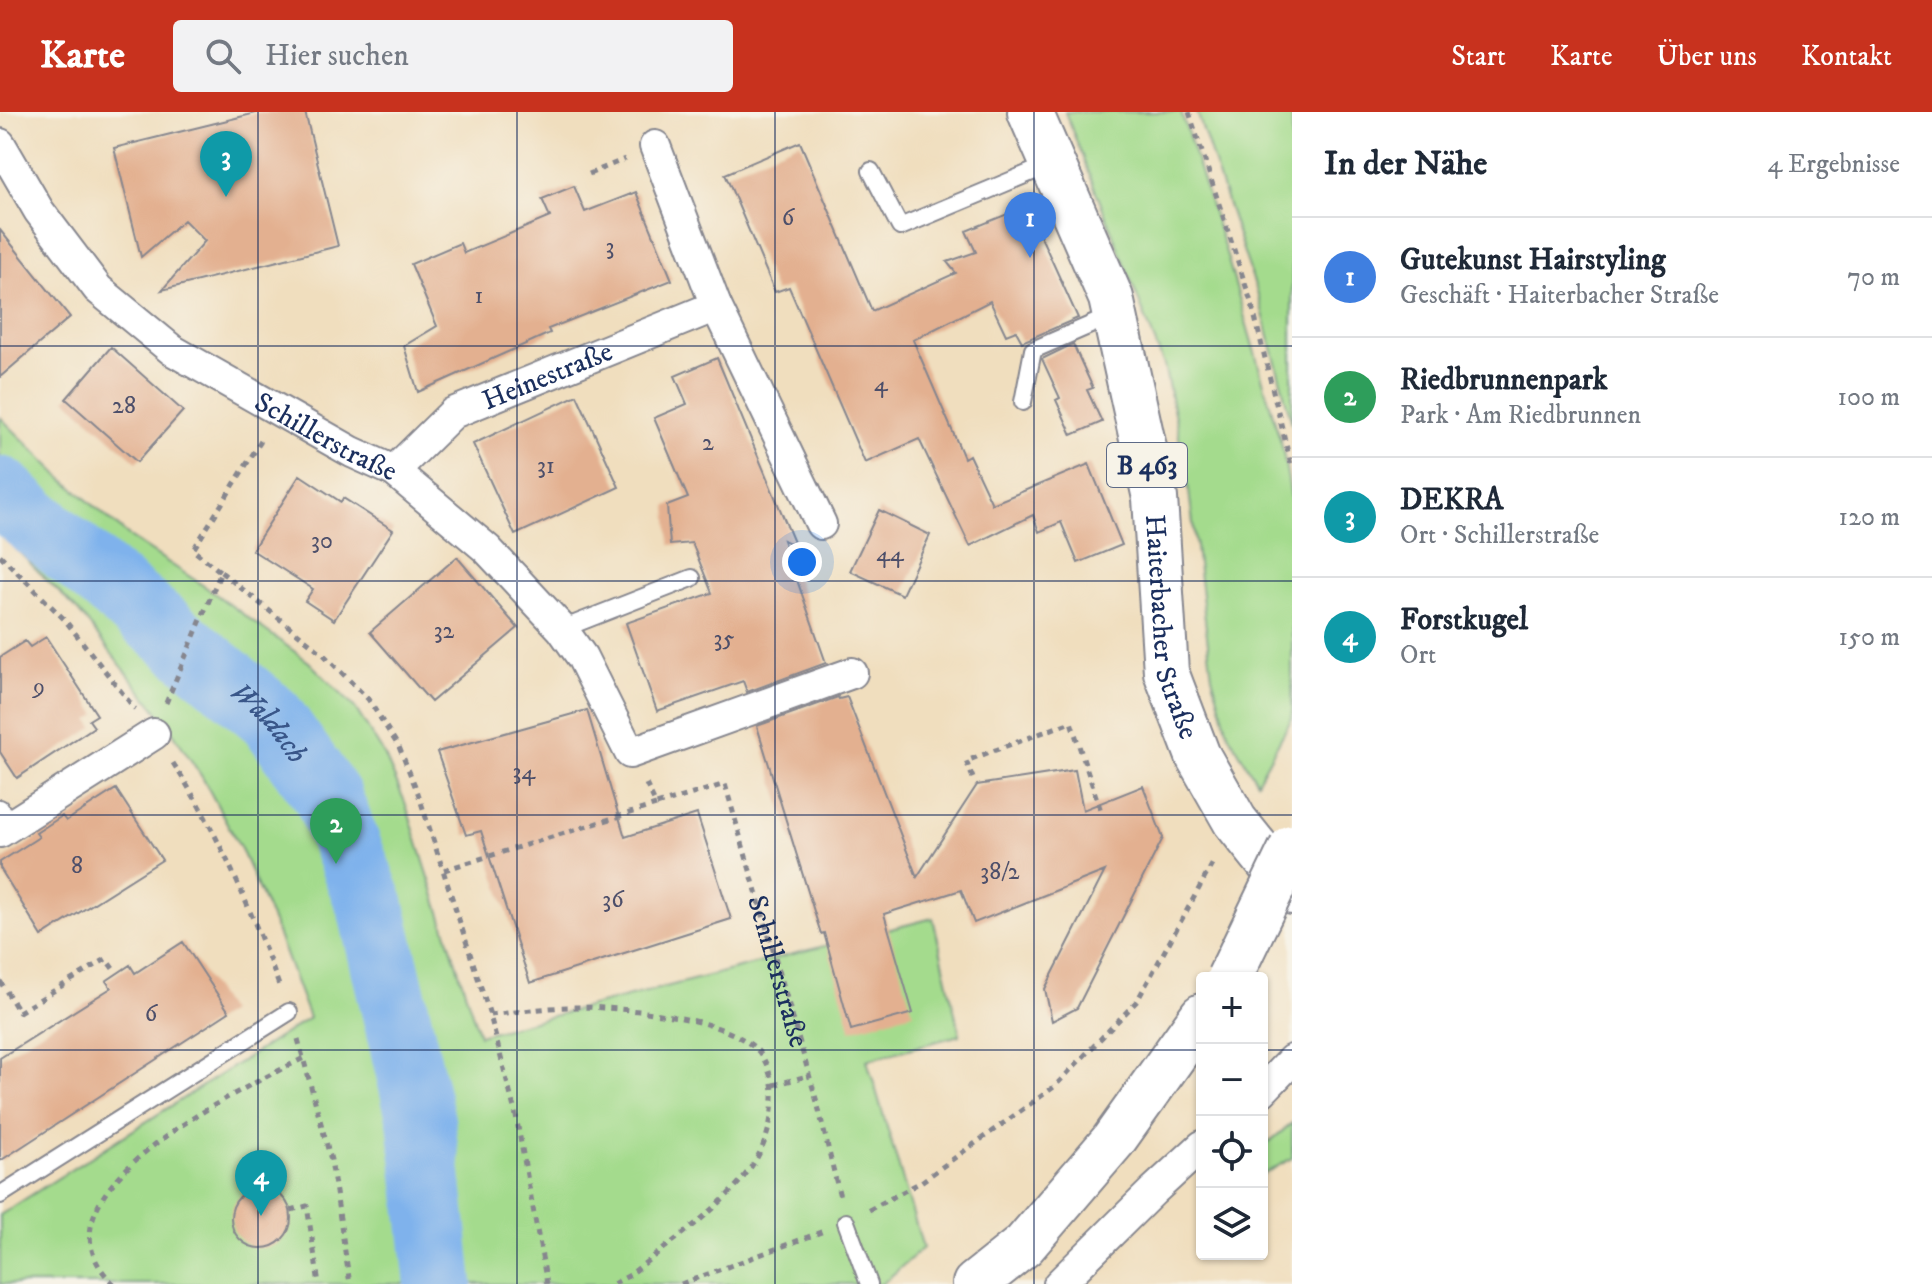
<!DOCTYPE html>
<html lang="de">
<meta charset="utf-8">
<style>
:root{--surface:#fff;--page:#f2f2f3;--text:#1f2937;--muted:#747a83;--line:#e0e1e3;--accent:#c8321e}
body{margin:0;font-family:"IM FELL DW Pica",serif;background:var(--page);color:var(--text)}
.controls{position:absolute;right:24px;bottom:24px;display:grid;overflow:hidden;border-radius:8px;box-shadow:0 2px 6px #0004}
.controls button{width:72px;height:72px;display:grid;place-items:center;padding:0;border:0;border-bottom:2px solid var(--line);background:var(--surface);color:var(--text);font:40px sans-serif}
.you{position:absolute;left:802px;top:450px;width:28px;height:28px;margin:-20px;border:6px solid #fff;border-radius:50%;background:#1a73e8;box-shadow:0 0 0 12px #1a73e833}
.badge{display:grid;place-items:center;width:52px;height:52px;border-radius:50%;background:var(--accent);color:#fff;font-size:26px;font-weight:700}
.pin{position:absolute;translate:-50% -66px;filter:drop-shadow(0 2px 4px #0008)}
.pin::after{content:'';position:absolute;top:42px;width:28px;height:24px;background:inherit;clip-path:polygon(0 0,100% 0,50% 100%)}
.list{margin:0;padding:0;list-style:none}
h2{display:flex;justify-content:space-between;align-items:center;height:104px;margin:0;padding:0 32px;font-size:34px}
h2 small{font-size:26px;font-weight:400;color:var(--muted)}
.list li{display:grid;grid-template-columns:52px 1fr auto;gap:24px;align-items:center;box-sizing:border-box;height:120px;padding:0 32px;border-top:2px solid var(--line)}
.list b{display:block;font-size:30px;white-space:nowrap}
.list p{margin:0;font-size:26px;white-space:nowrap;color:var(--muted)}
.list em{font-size:26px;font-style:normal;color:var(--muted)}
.icon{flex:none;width:44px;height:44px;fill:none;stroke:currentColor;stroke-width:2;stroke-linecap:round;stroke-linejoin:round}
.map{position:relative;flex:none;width:1292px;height:1172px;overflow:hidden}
header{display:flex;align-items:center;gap:48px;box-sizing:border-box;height:112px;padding:0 40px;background:var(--accent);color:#fff}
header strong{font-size:38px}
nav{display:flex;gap:44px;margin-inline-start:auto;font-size:28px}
.search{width:560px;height:72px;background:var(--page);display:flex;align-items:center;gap:20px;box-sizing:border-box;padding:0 28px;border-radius:8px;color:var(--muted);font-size:30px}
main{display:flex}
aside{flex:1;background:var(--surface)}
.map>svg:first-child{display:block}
.green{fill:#a4db8d;stroke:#608576;stroke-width:2}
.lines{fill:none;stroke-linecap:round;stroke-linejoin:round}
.river{stroke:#7fb2ec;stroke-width:68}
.building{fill:#e3b090}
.lane-casing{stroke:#86868e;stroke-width:20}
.street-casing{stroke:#86868e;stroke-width:34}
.secondary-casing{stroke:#86868e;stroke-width:48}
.primary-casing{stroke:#86868e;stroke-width:48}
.path{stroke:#86868e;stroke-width:5;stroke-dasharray:6 6;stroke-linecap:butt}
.lane{stroke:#fff;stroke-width:16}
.street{stroke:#fff;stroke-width:30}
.secondary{stroke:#fff;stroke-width:44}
.primary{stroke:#fff;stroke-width:44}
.secondary-bridge-casing{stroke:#86868e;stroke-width:48;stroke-linecap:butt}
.secondary-bridge{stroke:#fff;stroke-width:44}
.grid{fill:none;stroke:#1b2f5e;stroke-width:2;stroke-opacity:0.55}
.labels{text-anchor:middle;stroke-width:7;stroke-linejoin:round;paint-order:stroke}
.number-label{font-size:24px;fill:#4d4f6a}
.shield{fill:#f7f3e8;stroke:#5d6a87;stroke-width:2}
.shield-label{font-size:26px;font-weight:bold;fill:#1b2f5e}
.street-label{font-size:28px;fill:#1b2f5e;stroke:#f7f3e8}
.water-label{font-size:30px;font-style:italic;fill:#395689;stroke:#f7f3e8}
</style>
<header>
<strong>Karte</strong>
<div class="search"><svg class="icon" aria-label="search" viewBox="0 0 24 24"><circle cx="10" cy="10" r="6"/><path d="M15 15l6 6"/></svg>Hier suchen</div>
<nav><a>Start</a><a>Karte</a><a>Über uns</a><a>Kontakt</a></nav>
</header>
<main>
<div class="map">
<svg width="1292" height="1172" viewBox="0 0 1292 1172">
<rect width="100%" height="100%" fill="#f7f3e8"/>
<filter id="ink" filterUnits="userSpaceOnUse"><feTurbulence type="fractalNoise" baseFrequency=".0125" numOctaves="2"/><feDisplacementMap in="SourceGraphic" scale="16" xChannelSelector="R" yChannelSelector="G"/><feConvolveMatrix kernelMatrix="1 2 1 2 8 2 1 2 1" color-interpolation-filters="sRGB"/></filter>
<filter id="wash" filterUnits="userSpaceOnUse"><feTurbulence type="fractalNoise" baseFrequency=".006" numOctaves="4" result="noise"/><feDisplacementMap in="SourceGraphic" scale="32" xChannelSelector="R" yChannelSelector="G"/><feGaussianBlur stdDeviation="1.8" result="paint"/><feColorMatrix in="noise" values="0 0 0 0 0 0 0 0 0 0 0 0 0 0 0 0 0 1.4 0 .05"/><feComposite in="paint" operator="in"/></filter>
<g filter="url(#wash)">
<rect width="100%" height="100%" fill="#f0debe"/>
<path class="green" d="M1065,0H1181L1226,141L1282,334L1292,391V606L1257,670L1228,621L1212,564L1187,363L1164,253Z
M1197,0H1292V312L1259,186Z
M0,305L62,366L131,426L207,476L309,550L355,596L385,644L405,690L479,923L933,806L960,923L867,948L923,1136L882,1172H0V1103L309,906L274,813L241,737L202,665L168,613L78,499L0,421Z
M1292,1011V1046L1262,1063V1036Z"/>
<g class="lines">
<path class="river" id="s1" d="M0,378L24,401L271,605L328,685L371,795L421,1008L439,1172"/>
</g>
<g id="blocks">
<path class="building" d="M260,0H305L338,134L162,178L205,129L184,108L141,145L114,36Z
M800,30L872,199L956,161L947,150L976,140L966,119L1027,94L1078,206L1022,230L1016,219L1006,223L990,189L913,228L964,346L969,343L992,392L1089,352L1122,433L1078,451L1061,410L1039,420L1033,403L970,434L919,327L865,351L789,175L775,180L725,62Z
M574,74L585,100L636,80L672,168L548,217L550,221L418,280L404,234L437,214L411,152L460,131L464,141L550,105L542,87Z
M0,118L70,205L0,265Z
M1073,232L1093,276L1087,278L1102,310L1072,323L1056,288L1060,286L1042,247Z
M111,235L183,299L137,350L66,287Z
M717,246L795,433L783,428L826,551L747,580L743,569L657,599L626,511L712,481L692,431L670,433L667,394L688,386L654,306L687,292L675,264Z
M577,283L619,375L515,423L473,332Z
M300,363L341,390L343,386L393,418L334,508L305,489L313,477L252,438Z
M879,398L930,423L902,483L850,459Z
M457,445L518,516L431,590L370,520Z
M46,525L97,603L89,608L94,615L17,666L0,640V545L25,529L30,535Z
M838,585L839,587L847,585L917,765L977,673L1075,658L1083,698L1143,674L1163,726L1077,896L1052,909L1045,877L1105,759L974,811L961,778L884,802L913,901L851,918L824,821L821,822L757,614Z
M587,598L625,725L697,702L731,807L530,871L481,719L466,723L437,640Z
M116,677L162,748L42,824L0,756V750L39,725L36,721L62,704L66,709Z
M183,830L229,900L0,1049V946L111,876L106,869L130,853L135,861Z
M231 1106a30 30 0 1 1 60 0a30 30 0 1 1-60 0Z"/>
</g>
</g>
<g filter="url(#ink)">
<use href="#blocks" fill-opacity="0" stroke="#86868e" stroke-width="2"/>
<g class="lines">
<defs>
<path id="lane" d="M871,59L900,115L1051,52
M1023,290L1033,238L1111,204
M562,517L692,466
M0,696L10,714
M0,1083L289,900
M846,1110L869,1172"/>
<g id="street">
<path id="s3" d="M0,32L39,99L98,177L172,238L352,340L394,359L487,437L562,517L582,545L630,641L852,561"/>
<path d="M655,34L716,194"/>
<path id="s4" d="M394,359L453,301L716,194L821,412"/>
<path d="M0,720L154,622"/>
<path d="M1262,979L1292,948"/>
<path d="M1059,1172L1153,1079L1202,1034"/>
</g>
<path id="secondary" d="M975,1172L1024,1133L1113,1029L1202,904"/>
<g id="primary">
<path id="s5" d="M1030,0L1111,186L1155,386L1166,560L1198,644L1235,709L1292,780"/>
</g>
</defs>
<use href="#lane" class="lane-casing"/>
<use href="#street" class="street-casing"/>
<use href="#secondary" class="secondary-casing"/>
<use href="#primary" class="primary-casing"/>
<g class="path">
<path d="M1189,0L1252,193L1292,357"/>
<path d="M589,62L625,47"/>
<path d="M0,443L64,507L135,597"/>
<path d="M221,460L322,541L368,587L399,635L418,681L490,903L516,1004L547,1172"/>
<path d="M166,591L221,460L193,438L261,329"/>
<path d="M173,651C219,721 251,798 280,876"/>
<path d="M973,666L966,649L1071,610L1102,702"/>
<path id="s2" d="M646,672L656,693L725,672L817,990L840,1085"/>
<path d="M444,758L656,693"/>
<path d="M0,869L19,900L106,847L114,858"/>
<path d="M490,903C517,900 547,895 574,895C622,895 719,904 755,936C767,946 774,971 773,986C772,1008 767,1030 755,1049C728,1093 670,1130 630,1163L613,1172"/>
<path d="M298,927L331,1048L350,1172"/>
<path d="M774,973L807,964"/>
<path d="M291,1098L307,1094L319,1172"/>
<path d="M869,1098L921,1070L1054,975L1137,889L1214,749"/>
<path d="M114,1172C17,1081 244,976 304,946"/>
<path d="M681,1172L824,1119"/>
</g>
<use href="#lane" class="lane"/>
<use href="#street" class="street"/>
<use href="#secondary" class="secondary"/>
<use href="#primary" class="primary"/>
<defs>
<path id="secondary-bridge" d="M1229,866L1292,735"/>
</defs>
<use href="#secondary-bridge" class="secondary-bridge-casing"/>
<use href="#secondary-bridge" class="secondary-bridge"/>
</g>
</g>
<path class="grid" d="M258,0V1172M517,0V1172M775,0V1172M1034,0V1172M0,234H1292M0,469H1292M0,703H1292M0,938H1202M1262,938H1292"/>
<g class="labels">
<g class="number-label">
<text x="788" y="113">6</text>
<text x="610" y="142">3</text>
<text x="479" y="191">1</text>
<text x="881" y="279">4</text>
<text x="124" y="301">28</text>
<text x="708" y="338">2</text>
<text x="546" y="361">31</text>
<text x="322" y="436">30</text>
<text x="890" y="449">44</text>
<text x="444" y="526">32</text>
<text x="724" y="534">35</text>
<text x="39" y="582">9</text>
<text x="524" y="667">34</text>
<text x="77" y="761">8</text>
<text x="1000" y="767">38/2</text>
<text x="613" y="795">36</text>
<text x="151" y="909">6</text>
</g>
<rect class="shield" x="1107" y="331" width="80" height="44" rx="6"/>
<g class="shield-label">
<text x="1147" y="362">B 463</text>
</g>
<g class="street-label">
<text dy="10" stroke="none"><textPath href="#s4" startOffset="184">Heinestraße</textPath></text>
<text dy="10" stroke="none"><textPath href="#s3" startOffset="448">Schillerstraße</textPath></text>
<text dy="10" stroke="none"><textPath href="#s5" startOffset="538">Haiterbacher Straße</textPath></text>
<text dy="10" stroke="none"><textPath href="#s2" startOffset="290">Schillerstraße</textPath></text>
</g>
<g class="water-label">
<text dy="10" stroke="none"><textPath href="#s1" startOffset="356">Waldach</textPath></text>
</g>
</g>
</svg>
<div class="controls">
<button>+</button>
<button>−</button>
<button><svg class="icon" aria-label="locate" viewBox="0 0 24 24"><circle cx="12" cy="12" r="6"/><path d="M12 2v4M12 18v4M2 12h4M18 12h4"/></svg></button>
<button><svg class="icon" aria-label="layers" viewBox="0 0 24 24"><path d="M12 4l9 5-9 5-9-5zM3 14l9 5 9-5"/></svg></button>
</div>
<div class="you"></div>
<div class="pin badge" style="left:1030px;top:146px;background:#3f7fe0">1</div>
<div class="pin badge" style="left:336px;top:752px;background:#2e9e5b">2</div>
<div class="pin badge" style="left:226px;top:85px;background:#0f9aa8">3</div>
<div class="pin badge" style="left:261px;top:1104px;background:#0f9aa8">4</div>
</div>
<aside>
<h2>In der Nähe<small>4 Ergebnisse</small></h2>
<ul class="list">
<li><span class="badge" style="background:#3f7fe0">1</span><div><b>Gutekunst Hairstyling</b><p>Geschäft · Haiterbacher Straße</p></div><em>70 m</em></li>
<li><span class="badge" style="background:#2e9e5b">2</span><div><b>Riedbrunnenpark</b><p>Park · Am Riedbrunnen</p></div><em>100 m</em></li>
<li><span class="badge" style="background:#0f9aa8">3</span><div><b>DEKRA</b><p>Ort · Schillerstraße</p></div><em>120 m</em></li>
<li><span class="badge" style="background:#0f9aa8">4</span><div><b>Forstkugel</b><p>Ort</p></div><em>150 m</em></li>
</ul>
</aside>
</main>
